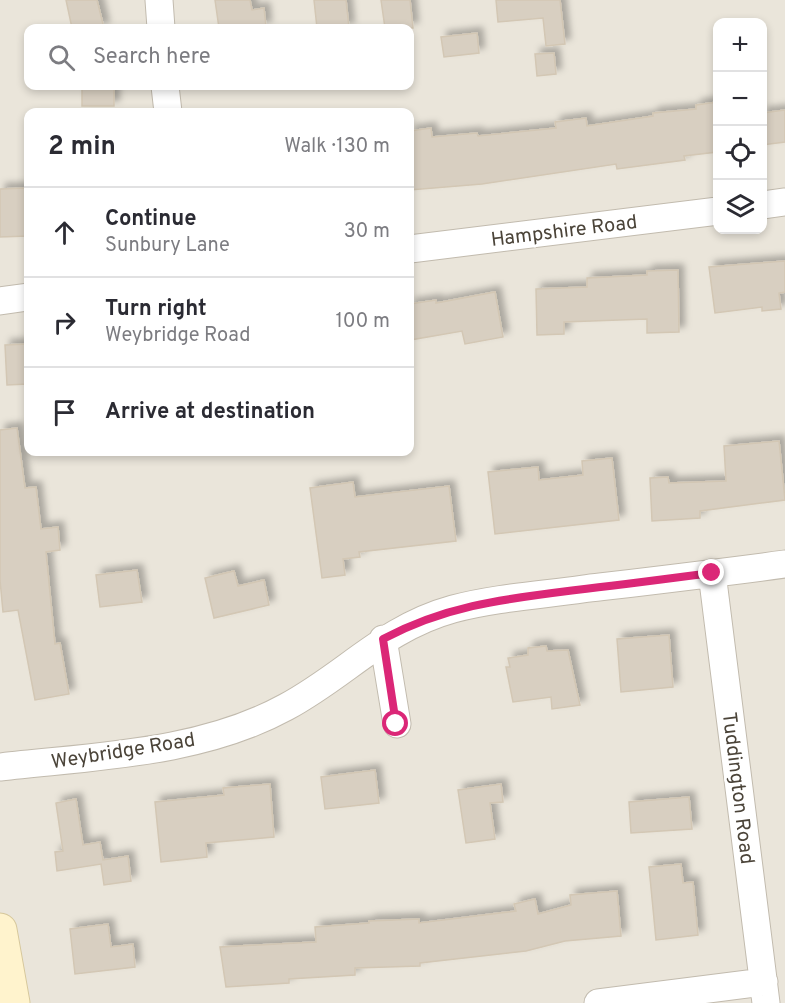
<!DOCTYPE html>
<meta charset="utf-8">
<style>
:root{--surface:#fff;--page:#f2f2f3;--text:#2b2b33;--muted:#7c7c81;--line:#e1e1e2}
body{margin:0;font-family:Overpass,sans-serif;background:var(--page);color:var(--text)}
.controls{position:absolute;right:18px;top:18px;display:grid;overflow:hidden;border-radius:12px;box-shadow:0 3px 9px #0003}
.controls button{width:54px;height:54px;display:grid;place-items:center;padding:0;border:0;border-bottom:2px solid var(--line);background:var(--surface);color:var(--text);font:30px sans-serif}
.stop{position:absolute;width:18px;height:18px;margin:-14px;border:4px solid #db2777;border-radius:50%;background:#fff}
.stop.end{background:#db2777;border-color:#fff;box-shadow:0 2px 6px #0008}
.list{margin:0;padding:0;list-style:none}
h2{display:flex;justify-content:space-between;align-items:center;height:78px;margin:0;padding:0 24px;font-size:26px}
h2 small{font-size:20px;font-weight:400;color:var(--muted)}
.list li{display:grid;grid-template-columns:39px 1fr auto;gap:18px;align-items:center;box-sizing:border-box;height:90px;padding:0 24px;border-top:2px solid var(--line)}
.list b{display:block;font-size:22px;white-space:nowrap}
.list p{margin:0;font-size:20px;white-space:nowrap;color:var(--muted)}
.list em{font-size:20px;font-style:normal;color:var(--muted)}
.icon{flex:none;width:33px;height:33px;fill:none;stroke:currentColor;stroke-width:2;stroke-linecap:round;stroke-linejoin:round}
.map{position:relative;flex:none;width:785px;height:1003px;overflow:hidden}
.search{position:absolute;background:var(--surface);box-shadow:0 3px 9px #0003;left:24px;top:24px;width:390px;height:66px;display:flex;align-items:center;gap:15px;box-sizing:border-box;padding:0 21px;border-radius:12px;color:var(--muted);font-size:22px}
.panel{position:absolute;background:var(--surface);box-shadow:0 3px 9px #0003;left:24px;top:108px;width:390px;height:348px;border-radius:12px}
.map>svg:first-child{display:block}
.residential{fill:#eae5da;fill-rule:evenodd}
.building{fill:#d8cfc1;stroke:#d3c7b4;stroke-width:1.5;filter:url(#shadow)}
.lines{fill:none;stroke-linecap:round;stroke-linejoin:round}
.street-casing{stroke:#c2bbae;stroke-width:29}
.secondary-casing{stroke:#d6c79b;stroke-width:35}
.street{stroke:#fff;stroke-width:27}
.secondary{stroke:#fff3cd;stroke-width:33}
.route{stroke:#db2777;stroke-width:8}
.labels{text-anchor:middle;stroke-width:5;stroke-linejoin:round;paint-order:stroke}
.street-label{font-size:20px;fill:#4b4439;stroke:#fff}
</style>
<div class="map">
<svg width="785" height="1003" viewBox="0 0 785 1003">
<defs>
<filter id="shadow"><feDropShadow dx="5.5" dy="-5.5" stdDeviation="3" flood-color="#0004"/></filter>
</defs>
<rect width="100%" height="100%" fill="#f6f3ec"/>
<path class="residential" d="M0,0H785V1003H0ZM718,22H762V230H718ZM28,28H410V86H28ZM28,112H410V452H28Z"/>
<path class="building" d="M66,0H97L104,28H72Z
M215,0H250L252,10L264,8L266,27L219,28Z
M314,0H346L349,28H317Z
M381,0H410L413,28H385Z
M496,0H560L565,44L546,46L543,18L498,22Z
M477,33L479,53L444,57L441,37Z
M554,53L556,74L537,76L535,54Z
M82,86H114V106H82Z
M717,102V152L684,156L685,160L617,169L616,164L482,184L410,190V131L431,128L432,137L477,133L478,136L556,128L555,122L586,118L587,126L653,116V113L696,109V105Z
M785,110V142L762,145V113Z
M28,188V236L0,237V189Z
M785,261V292L779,293L781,309L762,311V307L715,313L709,267Z
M678,270L679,332L647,333V319L564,322V334L537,335L536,289L587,287V278L647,275V271Z
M495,292L503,337L465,344L462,331L410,340V304L436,300V303Z
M28,344V384L7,385L5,345Z
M17,428L25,488L36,487L41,529L58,527L60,550L46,552L55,644L60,643L69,694L35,700L18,610L3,612L0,580V430Z
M779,441L785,500L700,511V518L652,521L650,478L668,477L669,483L726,481L724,446Z
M612,458L619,520L495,534L488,472L538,467L539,480L583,475L582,461Z
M353,482L355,497L449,486L456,541L359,552L360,557L343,559L345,575L322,578L310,488Z
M137,570L142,602L100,607L96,575Z
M234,571L238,586L264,580L269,605L214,618L205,578Z
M669,635L673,687L621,692L617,639Z
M546,646L547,651L568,650L580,705L552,709L551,697L513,702L506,667H510L508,658L528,655V648Z
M375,770L379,803L325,809L321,777Z
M270,784L274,837L206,843L207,857L161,862L155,802L224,795L223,788Z
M501,784L503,802L490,803L495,839L466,843L458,790Z
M689,797L692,829L631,833L629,802Z
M76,799L83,845L100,842L103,860L128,856L131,881L104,885L101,864L57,871L55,852L63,851L56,803Z
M681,864L683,883L693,882L698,935L656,940L649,867Z
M617,891L621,936L565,941L526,951L420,963V966L355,968V975L289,979V983L226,987L220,947L316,942L315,927L369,923V921L419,919V923L516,911L514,904L535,899L538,914L571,905L570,895Z
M108,924L111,947L133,944L135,967L75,974L70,929Z"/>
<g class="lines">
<defs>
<path id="street" d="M159,0L161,28
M165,86L168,112
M762,205L785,202
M410,249L718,211
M0,301L28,297
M712,573L766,1003
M383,639L397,724
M0,767C95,756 200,754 286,707C346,675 384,628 453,609C495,598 540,595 583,589C650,581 718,573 785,564
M598,1003L764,982"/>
<path id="secondary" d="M0,930L13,1003"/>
</defs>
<use href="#street" class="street-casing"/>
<use href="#secondary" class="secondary-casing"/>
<use href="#street" class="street"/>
<use href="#secondary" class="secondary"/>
</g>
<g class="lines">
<path class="route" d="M396,724L383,639C447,605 505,599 576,590C621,585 666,579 712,573"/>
</g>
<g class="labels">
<g class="street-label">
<text transform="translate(564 230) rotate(-7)" y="7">Hampshire Road</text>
<text transform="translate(123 750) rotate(-9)" y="7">Weybridge Road</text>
<text transform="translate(739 788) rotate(83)" y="7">Tuddington Road</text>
</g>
</g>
</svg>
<div class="controls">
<button>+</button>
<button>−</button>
<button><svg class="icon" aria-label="locate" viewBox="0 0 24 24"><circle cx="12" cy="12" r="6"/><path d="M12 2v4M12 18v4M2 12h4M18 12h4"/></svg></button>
<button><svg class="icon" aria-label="layers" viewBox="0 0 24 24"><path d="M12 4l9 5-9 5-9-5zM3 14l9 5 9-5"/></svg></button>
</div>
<div class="stop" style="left:396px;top:724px"></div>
<div class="stop end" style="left:712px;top:573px"></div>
<div class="search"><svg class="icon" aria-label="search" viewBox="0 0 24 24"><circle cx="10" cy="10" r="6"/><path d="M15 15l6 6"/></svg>Search here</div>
<section class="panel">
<h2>2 min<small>Walk · 130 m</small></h2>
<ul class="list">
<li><svg class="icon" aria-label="ahead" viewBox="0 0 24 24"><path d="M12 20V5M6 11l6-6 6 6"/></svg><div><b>Continue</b><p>Sunbury Lane</p></div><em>30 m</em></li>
<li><svg class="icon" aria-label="right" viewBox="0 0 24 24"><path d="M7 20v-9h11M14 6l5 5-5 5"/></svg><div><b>Turn right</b><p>Weybridge Road</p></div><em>100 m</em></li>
<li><svg class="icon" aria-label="arrive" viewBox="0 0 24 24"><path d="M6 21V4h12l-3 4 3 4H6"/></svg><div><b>Arrive at destination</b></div></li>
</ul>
</section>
</div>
